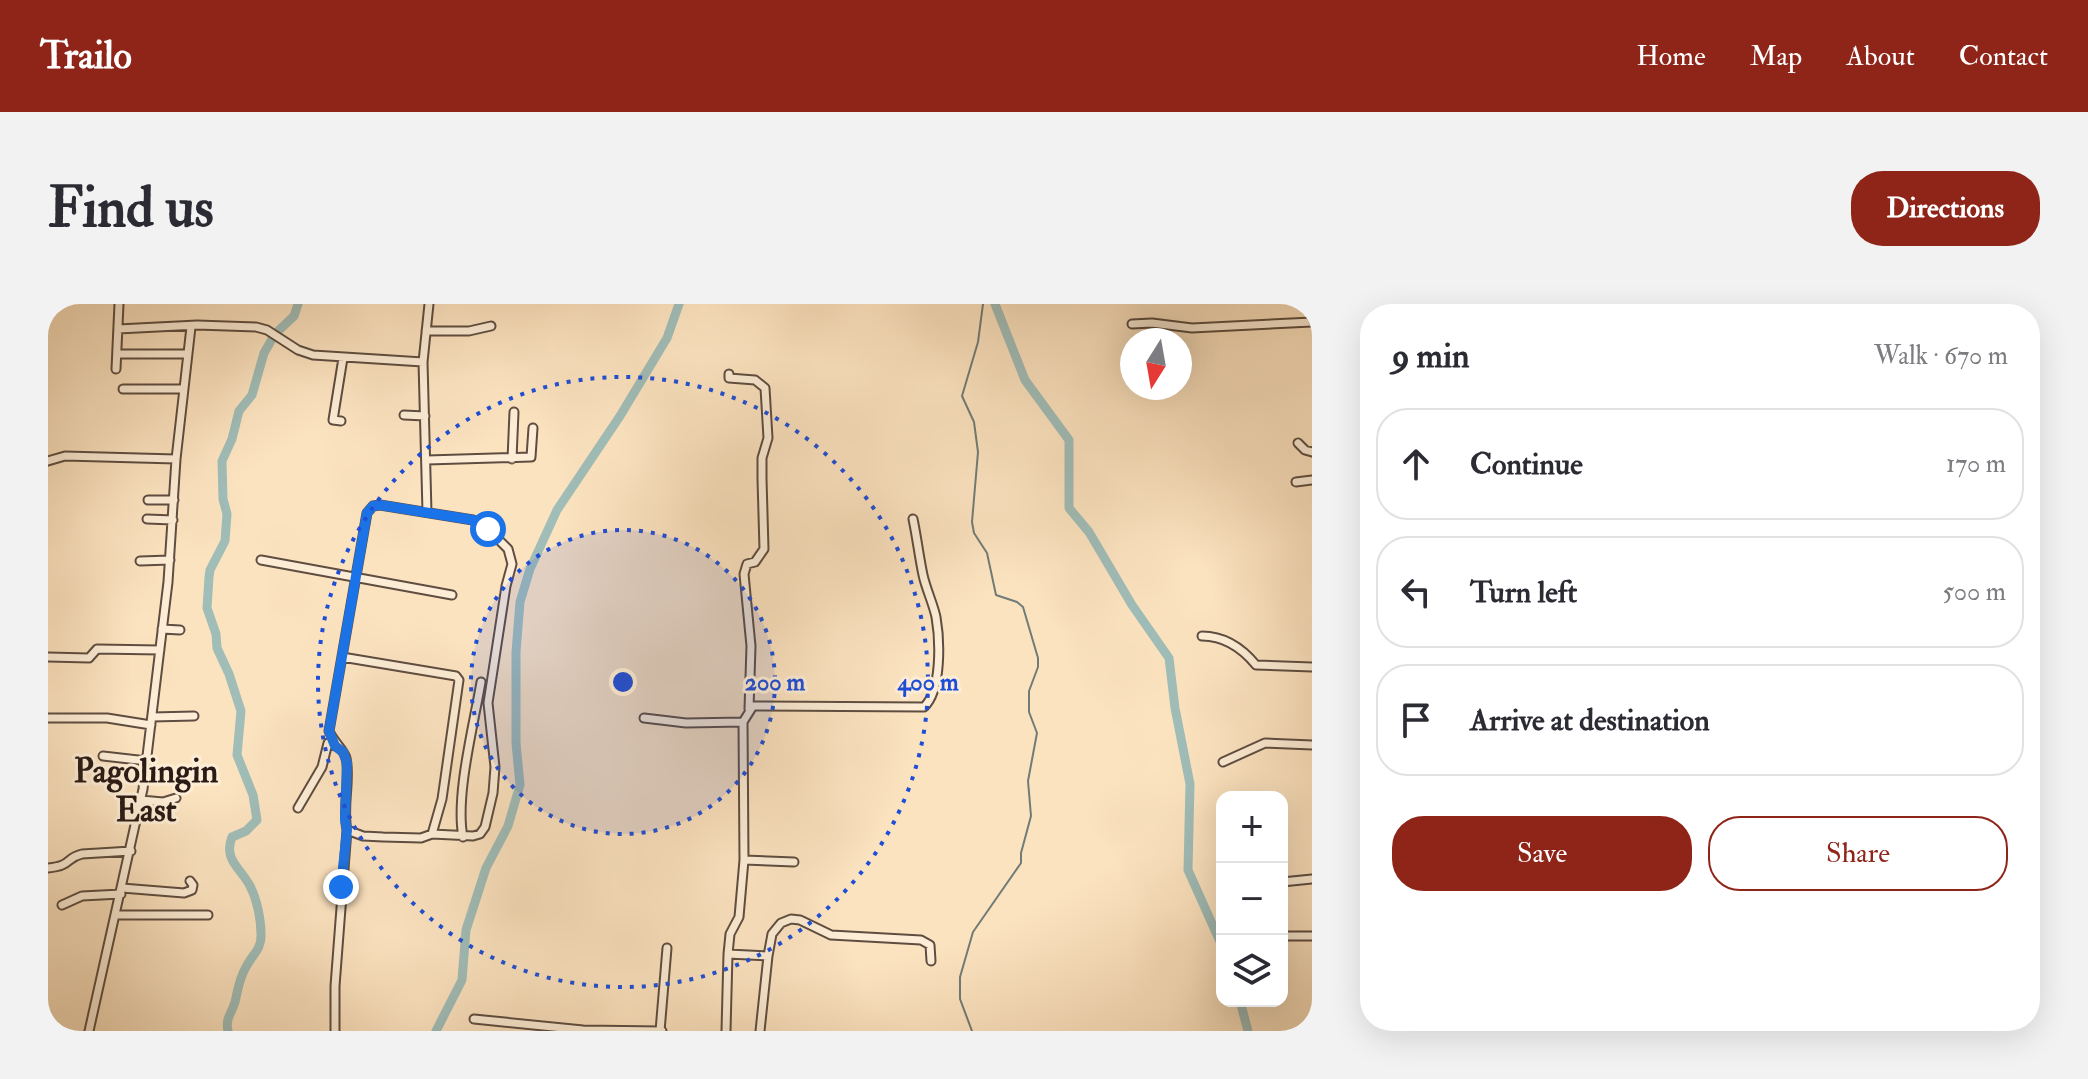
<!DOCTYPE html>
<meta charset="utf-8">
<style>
:root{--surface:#fff;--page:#f2f2f3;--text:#2b2b33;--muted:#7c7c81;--line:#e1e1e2;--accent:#8f2418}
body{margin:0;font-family:"IM FELL Double Pica",serif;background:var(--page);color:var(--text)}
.controls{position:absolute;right:24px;bottom:24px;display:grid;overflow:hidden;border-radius:16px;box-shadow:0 8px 32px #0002}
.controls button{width:72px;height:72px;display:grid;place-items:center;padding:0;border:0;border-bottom:2px solid var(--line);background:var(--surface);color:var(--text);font:40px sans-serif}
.compass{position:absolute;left:1072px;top:24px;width:72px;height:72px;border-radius:50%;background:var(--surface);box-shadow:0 8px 32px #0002;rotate:191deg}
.stop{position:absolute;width:24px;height:24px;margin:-18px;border:6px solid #1a73e8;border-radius:50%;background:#fff}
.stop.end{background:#1a73e8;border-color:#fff;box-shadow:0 2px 8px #0008}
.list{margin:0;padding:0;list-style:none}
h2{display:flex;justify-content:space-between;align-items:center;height:104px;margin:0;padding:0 32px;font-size:34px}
h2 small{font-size:26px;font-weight:400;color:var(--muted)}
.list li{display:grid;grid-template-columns:52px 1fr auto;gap:24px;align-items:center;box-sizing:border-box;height:112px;margin:0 16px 16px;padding:0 16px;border:2px solid var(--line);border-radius:32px}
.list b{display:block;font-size:30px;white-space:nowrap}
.list em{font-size:26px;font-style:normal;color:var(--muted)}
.actions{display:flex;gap:16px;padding:24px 32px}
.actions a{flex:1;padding:18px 0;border:2px solid var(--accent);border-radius:32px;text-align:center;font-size:28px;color:var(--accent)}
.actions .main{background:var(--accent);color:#fff}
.icon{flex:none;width:44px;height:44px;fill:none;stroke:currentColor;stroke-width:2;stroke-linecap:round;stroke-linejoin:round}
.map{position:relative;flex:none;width:1264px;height:727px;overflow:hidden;border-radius:32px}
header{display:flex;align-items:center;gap:48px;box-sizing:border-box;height:112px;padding:0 40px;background:var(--accent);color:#fff}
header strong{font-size:38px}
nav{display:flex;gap:44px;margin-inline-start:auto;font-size:28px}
.intro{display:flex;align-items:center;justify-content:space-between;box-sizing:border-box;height:192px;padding:0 48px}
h1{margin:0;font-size:56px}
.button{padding:20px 36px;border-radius:32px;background:var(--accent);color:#fff;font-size:28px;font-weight:700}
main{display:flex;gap:48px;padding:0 48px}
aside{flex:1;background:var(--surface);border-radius:32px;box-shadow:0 8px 32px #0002}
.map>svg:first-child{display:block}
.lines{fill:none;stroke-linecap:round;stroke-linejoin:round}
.stream{stroke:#707c77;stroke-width:2}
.river{stroke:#a0bdb8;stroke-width:9}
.minor-casing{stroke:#5e4d40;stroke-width:11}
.minor{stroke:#fdedd6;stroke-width:7}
.route{stroke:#1a73e8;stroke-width:10}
.ring{fill:none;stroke:#1d4ed8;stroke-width:4;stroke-dasharray:4 8}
.labels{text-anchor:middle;stroke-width:6;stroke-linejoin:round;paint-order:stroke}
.quarter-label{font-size:34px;font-weight:bold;fill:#291b15;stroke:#fdedd6}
.centre{fill:#1d4ed8;stroke:#fdedd6;stroke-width:4}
.ring-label{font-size:24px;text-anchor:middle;font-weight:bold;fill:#1d4ed8;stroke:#fdedd6;stroke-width:6;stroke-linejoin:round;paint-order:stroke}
</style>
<header>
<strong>Trailo</strong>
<nav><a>Home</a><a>Map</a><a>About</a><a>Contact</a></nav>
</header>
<div class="intro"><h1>Find us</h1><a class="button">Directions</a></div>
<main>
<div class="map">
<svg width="1264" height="727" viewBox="0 0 1264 727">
<rect width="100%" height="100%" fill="#fce3c0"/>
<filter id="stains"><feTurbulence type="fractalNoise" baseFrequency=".0025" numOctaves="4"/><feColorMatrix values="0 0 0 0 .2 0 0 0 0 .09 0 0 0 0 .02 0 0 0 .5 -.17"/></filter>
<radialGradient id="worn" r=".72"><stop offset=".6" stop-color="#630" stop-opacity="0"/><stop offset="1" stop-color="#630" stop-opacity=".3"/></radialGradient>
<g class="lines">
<path class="stream" d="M924,727L912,695V673L925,628L973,559V549L983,512L980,477L989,429L981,408V387L990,363V354L975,303L969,298L948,291L939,249L926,229L924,218L930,148L926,118L914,92L930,38L935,0"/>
<path class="river" d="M947,0L977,76L1021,136V204L1041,228L1084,301L1121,354L1127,404L1142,480L1140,566L1174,642
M1192,697L1200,727
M180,727C177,714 184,709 187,698C190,685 191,675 198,663C204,651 214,645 213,630C213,616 209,595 202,582C193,564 175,556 184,533L198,527L209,516L205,491L189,451L193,407L181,370L169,344L168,330L159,304L161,273L162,266L177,237L179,210L175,195L174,157L184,135L191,107L204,91L216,49L227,30L246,12L250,0
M388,727L414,676L418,626L438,564L460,522L472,481L468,439V348L472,298L482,265L509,206L572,112L619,34L631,0"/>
<defs>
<path id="minor" d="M1084,20L1104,19L1144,24L1264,18
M70,25L149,21L208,23L219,26L250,46L265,51L375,58
M378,27H421L443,22
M69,50H139
M68,65L71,0
M681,70V74L707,76L717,84L720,134L714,154V175L716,245L707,258L699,260L696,270L703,342L701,405
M75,85H135
M356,111L377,112
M293,117L285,116L295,54
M1250,139L1257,146L1264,148
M464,155L466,108
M379,156L483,153L485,124
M0,157L17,152L128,155
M1248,178L1264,176
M100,196H126
M379,208L375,58L381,0
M99,215L125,216
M213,256L404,291
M92,257L122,256
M114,325L132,326
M1154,332C1177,332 1194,344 1208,361L1264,363
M0,353L41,354L49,345L112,346
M294,353L408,372L411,376L394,495L384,530
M104,413L146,412
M0,414H59L103,421
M596,414L638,419L695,418
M55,452L99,457
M1175,458L1217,439L1264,441
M93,496L115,498L128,494
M250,504L274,463L280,439L287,442
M415,533C407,492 426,420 433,378
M696,556L746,558
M0,564C24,562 17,554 34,550L83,547
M1234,578L1264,575
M74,584L136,589L144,586L145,581L142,577
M14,601L34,592L73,590
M67,611H160
M1234,632H1264
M680,650L720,652
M426,715L535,726L614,727
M41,727L95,485L120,278L128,155L143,23
M287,727V682L299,526C294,503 303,474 298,454C296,446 285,437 281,427L319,209L325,202L332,201L425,216L440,225L460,245L464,260L458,282L440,399L447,463L445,489L437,523L432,530L425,532L384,530L373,534L335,533L315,532L299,526
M612,727L619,644
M678,727L680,650L682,630L691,613L696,556L695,418L705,402L876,403C894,386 892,336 888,313C885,299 878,285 875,271C871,252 869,234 865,215
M712,727L720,652L724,630L733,619L743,615L752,616L783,631L873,636L882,641L883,657"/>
</defs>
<use href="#minor" class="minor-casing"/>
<use href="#minor" class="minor"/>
</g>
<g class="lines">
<path class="route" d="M293,583L299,526L297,515L299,459L295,448L287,442L281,427L319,209L325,202L332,201L425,216L440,225"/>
</g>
<circle cx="575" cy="378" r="152" fill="#1d4ed8" fill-opacity=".12"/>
<g class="ring">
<circle cx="575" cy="378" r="152"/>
<circle cx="575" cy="378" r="305"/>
</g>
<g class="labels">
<g class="quarter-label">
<text x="98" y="478">Pagolingin<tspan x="98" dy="39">East</tspan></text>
</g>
</g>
<circle cx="575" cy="378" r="12" class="centre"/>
<g class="ring-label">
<text x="727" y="386">200 m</text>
<text x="880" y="386">400 m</text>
</g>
<rect width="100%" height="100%" filter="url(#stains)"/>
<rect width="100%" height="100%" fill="url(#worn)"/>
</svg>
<div class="controls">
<button>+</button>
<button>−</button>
<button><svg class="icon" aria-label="layers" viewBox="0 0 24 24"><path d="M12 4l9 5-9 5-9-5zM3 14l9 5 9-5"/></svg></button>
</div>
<svg class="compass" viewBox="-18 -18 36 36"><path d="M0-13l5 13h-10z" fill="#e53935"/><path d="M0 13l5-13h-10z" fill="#7c7c81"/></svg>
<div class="stop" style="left:440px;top:225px"></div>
<div class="stop end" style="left:293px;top:583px"></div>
</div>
<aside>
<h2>9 min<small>Walk · 670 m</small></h2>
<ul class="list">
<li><svg class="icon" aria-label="ahead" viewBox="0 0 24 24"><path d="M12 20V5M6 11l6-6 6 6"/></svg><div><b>Continue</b></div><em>170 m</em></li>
<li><svg class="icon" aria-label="left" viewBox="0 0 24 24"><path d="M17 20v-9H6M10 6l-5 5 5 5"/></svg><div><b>Turn left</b></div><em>500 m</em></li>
<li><svg class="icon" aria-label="arrive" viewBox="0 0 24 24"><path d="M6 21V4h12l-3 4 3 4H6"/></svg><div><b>Arrive at destination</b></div></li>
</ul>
<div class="actions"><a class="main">Save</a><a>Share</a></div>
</aside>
</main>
